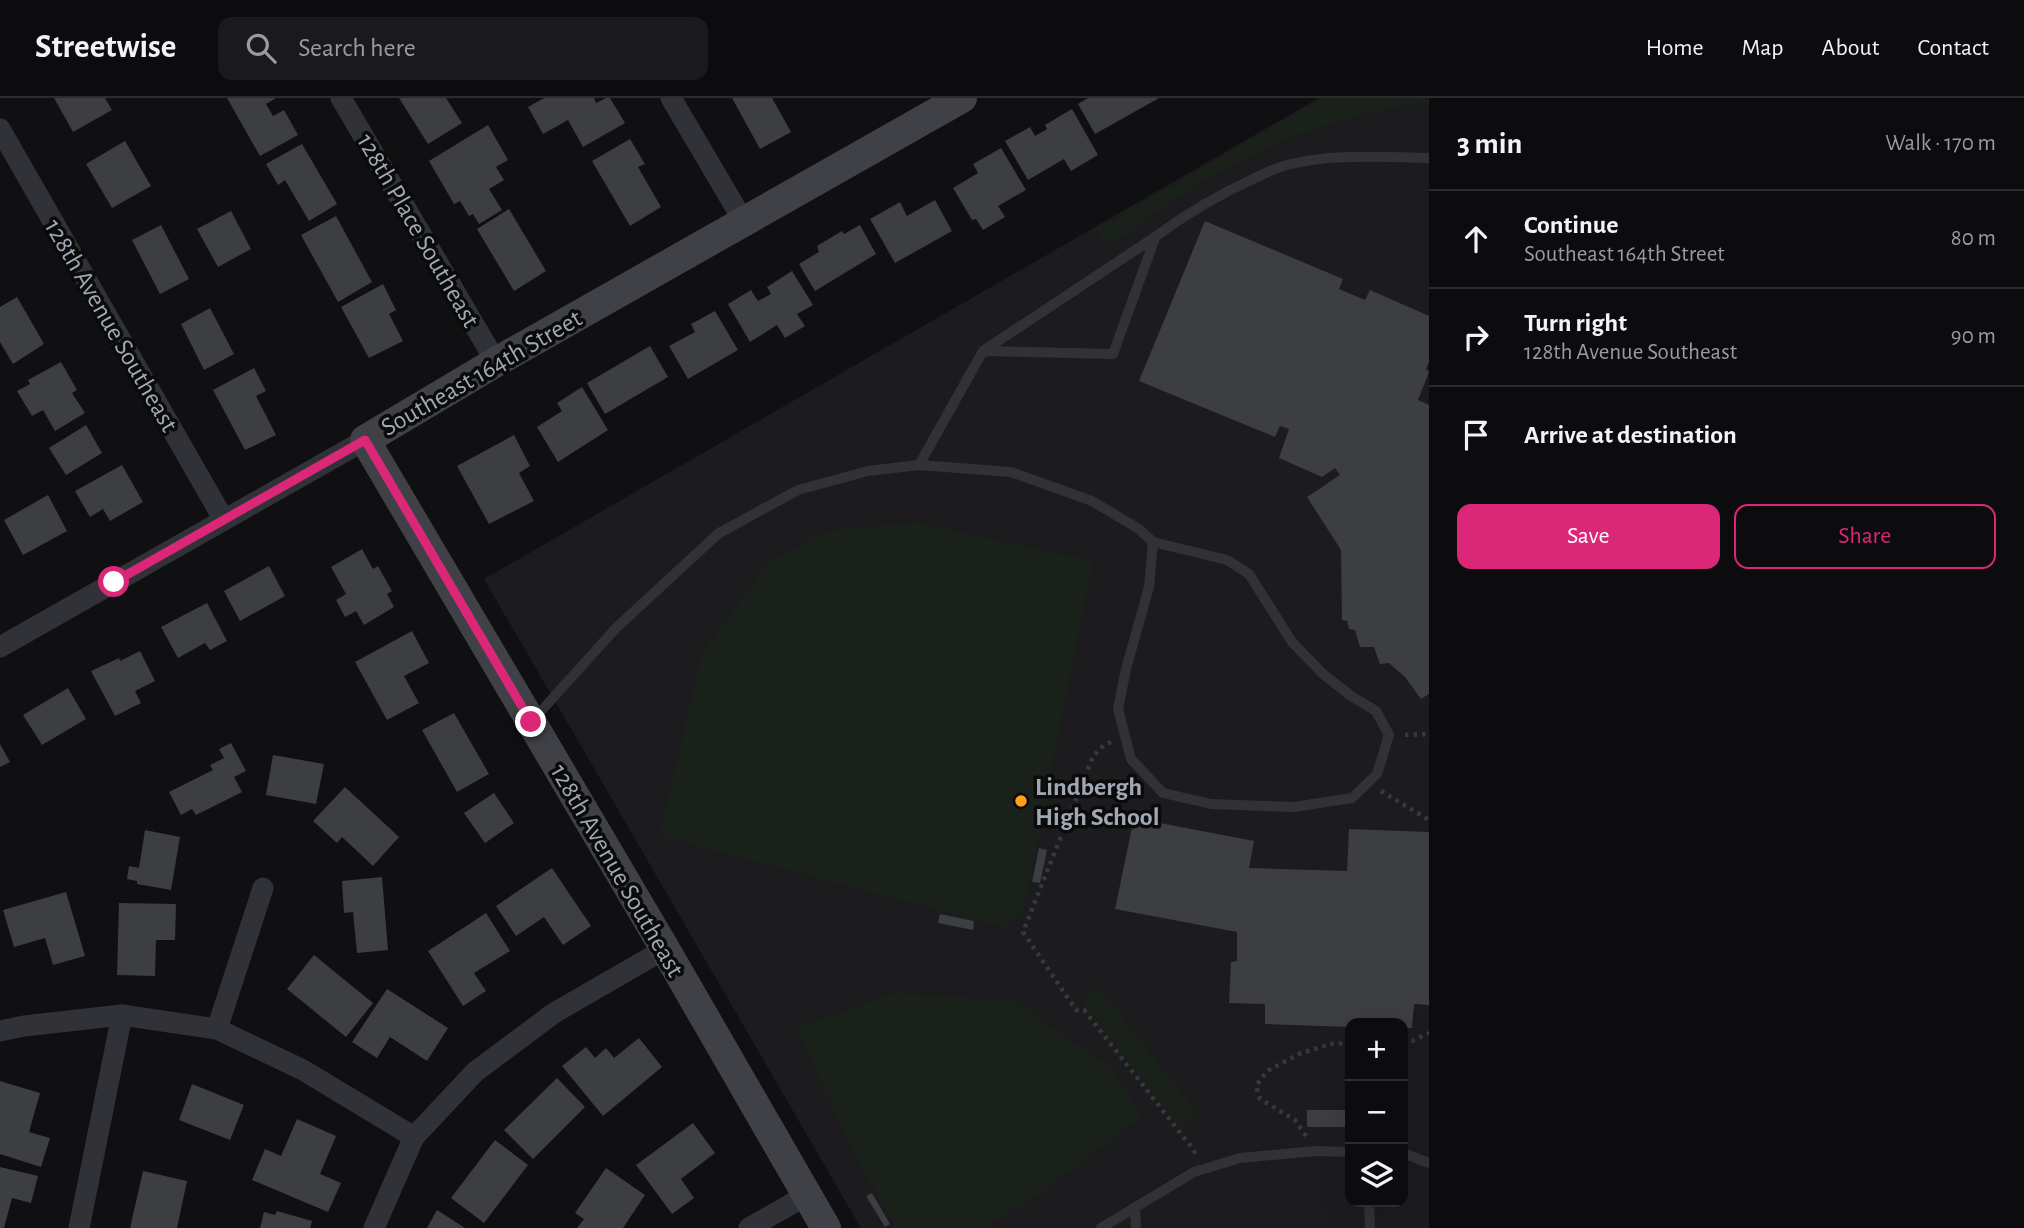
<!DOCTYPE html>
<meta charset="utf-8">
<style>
:root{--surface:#0c0c0e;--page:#1a1a1c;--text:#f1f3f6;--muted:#9a9b9e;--line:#2c2c2e;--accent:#db2777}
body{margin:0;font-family:"Alegreya Sans",sans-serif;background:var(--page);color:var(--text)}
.controls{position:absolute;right:21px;bottom:21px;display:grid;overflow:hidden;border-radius:14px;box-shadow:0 7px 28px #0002}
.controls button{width:63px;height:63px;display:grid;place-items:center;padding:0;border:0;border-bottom:2px solid var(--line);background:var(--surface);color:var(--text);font:35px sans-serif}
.stop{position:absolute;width:21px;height:21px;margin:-16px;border:5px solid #db2777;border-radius:50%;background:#fff}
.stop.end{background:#db2777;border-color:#fff;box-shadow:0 2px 7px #0008}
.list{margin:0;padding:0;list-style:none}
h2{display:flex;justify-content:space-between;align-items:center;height:91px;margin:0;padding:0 28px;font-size:30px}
h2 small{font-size:23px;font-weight:400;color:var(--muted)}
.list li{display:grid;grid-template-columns:46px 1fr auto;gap:21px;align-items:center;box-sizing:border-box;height:98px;padding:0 28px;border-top:2px solid var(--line)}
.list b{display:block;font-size:26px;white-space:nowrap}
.list p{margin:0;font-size:23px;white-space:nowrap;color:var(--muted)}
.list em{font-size:23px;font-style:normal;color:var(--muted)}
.actions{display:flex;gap:14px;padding:21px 28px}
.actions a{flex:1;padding:16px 0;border:2px solid var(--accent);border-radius:14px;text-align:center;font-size:24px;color:var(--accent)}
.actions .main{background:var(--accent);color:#fff}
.icon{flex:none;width:38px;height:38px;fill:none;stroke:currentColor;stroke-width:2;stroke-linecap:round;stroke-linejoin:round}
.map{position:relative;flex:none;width:1429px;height:1130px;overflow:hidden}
header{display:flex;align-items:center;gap:42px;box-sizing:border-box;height:98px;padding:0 35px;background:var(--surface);border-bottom:2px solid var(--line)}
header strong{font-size:33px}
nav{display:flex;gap:38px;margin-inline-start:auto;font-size:24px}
.search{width:490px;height:63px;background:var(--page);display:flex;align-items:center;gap:18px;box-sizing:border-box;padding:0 24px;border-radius:14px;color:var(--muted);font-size:26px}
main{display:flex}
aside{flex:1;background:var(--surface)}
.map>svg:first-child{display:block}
.built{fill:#1c1c1f;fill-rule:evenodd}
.green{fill:#1a211a}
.building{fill:#3c3e42}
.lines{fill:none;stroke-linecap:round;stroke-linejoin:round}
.path{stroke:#37393e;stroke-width:4.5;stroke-dasharray:3.5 5;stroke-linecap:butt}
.lane{stroke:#313237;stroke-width:10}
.street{stroke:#313237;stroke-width:21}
.secondary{stroke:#3f4147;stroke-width:30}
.route{stroke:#db2777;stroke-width:9}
.poi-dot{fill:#ff9f1a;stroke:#0b0b0c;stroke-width:2.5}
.labels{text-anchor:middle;stroke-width:7;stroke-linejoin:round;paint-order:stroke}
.street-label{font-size:26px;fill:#a0a8b4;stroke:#0b0b0c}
.poi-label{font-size:26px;font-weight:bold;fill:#a0a8b4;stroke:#0b0b0c;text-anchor:start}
</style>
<header>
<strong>Streetwise</strong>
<div class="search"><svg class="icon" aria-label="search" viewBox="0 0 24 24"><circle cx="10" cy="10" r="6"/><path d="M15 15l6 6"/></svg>Search here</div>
<nav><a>Home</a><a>Map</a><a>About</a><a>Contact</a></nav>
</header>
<main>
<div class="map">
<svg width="1429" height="1130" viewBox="0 0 1429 1130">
<rect width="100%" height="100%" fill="#101012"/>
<path class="built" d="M1319,0H1429V1130H861L484,481ZM1350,925H1403V1104H1350Z"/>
<path class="green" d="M1321,0H1429V4L1407,6L1338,23L1294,38L1196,86L1108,150L1097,132Z
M915,424L1093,463L1023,817L1006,830L659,738L702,555L770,463L825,433Z
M1097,888L1199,1016L1180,1030L1080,902Z
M895,895L1014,902L1111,970L1143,1019L1034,1100L982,1130H895L854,1053L795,930Z"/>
<path class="building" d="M54,0H105L112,12L73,34Z
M227,0H276L266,6L273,18L284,12L298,37L260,58Z
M399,0H446L462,25L428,46Z
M544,0H594L596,5L606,0H610L625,25L583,49L568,22L543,36L528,9Z
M732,0H772L791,34L760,51Z
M1088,0H1159L1095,36L1078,6Z
M1072,11L1098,57L1071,73L1064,61L1028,82L1005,43L1030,29L1035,38L1047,31L1045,27Z
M488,27L508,62L496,69L504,82L489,91L502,112L479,126L473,116L469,118L460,103L454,106L429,63Z
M630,41L645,66L638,69L661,109L630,128L592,63Z
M125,43L151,88L112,110L86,66Z
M302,46L337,106L309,123L285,82L278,87L266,66Z
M1001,50L1026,92L998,108L1005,119L983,132L976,121L972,122L953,90L978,75L973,66Z
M935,102L952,133L895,165L870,121L900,104L907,118Z
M509,111L546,173L514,193L477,131Z
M231,113L251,151L218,169L197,131Z
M336,118L372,184L338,204L301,137Z
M1205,123L1343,181L1339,191L1365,202L1370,192L1429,218V263L1426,271L1429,274L1418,302L1429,307V596L1421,601L1405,579L1389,565L1380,566L1374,549H1360L1355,532L1349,531L1347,523L1342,522L1341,452L1307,399L1340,377L1335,370L1322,379L1279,360L1289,331L1280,328L1275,339L1139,283Z
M161,127L189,181L160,196L132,142Z
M860,127L876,156L815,193L799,166L819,154L817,148L842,133L844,136Z
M792,173L813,207L797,216L805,228L785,240L777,227L750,244L728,206L751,192L758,203L771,196L767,189Z
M383,186L396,212L389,216L403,243L369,260L341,209Z
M17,199L44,246L13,266L0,244V209Z
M210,210L234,256L204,272L181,226Z
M715,213L738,252L688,281L669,248L695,234L691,226Z
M650,248L668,279L605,316L587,285Z
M61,264L77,292L72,295L85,315L55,333L43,312L32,318L17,293L30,286L28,282Z
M254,270L266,293L256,298L276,337L245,352L213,292Z
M582,289L608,332L558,364L537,329L562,313L557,305Z
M86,327L102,355L66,377L49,350Z
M514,337L530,368L519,375L534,403L489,426L457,368Z
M122,367L143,404L110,423L103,411L90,419L75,393Z
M48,397L67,433L23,457L4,422Z
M362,451L373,471L378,468L392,493L387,496L394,509L364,527L356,513L345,519L336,502L346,496L331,469Z
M269,468L285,498L240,523L224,493Z
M207,505L227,543L210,552L205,545L178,560L161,529Z
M412,533L429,565L404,578L419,605L387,622L355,564Z
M140,553L155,583L135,593L141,605L115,618L91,573L119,560L120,563Z
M68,590L86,621L42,647L23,617Z
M454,615L489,676L457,694L422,632Z
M231,645L246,673L234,679L242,694L196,717L192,711L181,717L169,694L213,672L210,667L224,660L219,651Z
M0,646L10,664L0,669Z
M273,657L324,666L316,706L266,697Z
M345,689L399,739L373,768L342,739L337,745L313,723Z
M494,695L514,725L485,745L464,715Z
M1134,720L1254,743L1249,770L1347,773L1349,731L1429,734V907L1414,906L1412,930H1403V925H1350V929L1265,926V906L1229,905L1231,864L1237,863V834L1115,811Z
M145,732L180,739L171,792L137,786V783L127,781L129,768L139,770Z
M1039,750L1047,752L1040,785L1032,784Z
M552,770L591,828L563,847L544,819L516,838L496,808Z
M382,779L388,852L357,855L353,814L344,815L342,783Z
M66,794L85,858L53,867L45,840L14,849L3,812Z
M119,805L176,806L175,842H156L155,878L117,877Z
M486,815L510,853L474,875L486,893L463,908L428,853Z
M940,816L974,823L973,832L938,825Z
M314,857L373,905L346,939L287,891Z
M387,891L448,930L427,963L390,939L377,960L352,944Z
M639,940L662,969L603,1018L562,968L586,949L595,960L606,950L614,960Z
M557,980L585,1009L533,1061L504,1032Z
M0,983L40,995L29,1034L50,1040L41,1069L0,1056Z
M192,986L244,1007L230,1042L179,1022Z
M1307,1012H1350V1029H1307Z
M297,1021L336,1038L320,1076L341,1085L328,1114L252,1082L265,1051L281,1058Z
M693,1025L715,1055L681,1081L694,1100L672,1116L636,1067Z
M495,1042L528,1067L484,1125L451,1100Z
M0,1069L38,1078L31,1105L12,1100L4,1130H0Z
M606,1070L645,1097L623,1130H577L584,1121L575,1115Z
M143,1073L187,1083L177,1130H130Z
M872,1095L890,1126L885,1129L866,1098Z
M437,1112L465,1130H427Z
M277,1113L312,1123L310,1130H260L264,1114L275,1117Z"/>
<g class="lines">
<path class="path" d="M1405,637L1429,636
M1111,644L1104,647L1093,658L1023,834L1076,912H1084L1193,1051L1196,1057
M1381,693L1429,722
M1403,943H1412L1429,935
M1306,1038L1295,1022L1260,1001L1256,988L1267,973L1301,955L1331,946L1350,945"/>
<path class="lane" d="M983,253L1113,256L1155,140
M919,367L983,253L1155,139C1186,116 1218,97 1253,81C1261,77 1269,73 1278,70C1321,55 1383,59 1429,60
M533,622L616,530L719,435L798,392L868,373L919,367L1011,374L1092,403L1139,431L1153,444L1227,462L1249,476L1292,544L1322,575L1351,598L1376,613L1389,637L1377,676L1352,700L1294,709L1211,706L1163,695L1131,661L1118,611L1126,571L1149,489L1153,444
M1403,1055L1429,1065
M1369,1104L1370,1130
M1135,1109L1136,1130
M1101,1130L1194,1074L1240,1060L1317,1053L1350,1054"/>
<path class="street" d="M341,0L496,264
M671,0L744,124
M0,31L224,422
M0,549L365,342
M217,931L263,790
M0,933L24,928L122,917L217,931L303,972L414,1039
M79,1130L122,917
M374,1130L414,1039L475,974L554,915L665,851
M749,1130L807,1097"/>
<path class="secondary" d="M826,1130L665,851L365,342L496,264L962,0"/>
</g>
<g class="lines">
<path class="route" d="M114,484L365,342L531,624"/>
</g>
<circle class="poi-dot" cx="1021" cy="703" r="7"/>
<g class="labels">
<g class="street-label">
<text transform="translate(419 132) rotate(60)" y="9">128th Place Southeast</text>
<text transform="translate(112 227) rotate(60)" y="9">128th Avenue Southeast</text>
<text transform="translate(481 274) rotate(-30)" y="9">Southeast 164th Street</text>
<text transform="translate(618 772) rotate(60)" y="9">128th Avenue Southeast</text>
</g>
<g class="poi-label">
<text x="1035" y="697">Lindbergh<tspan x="1035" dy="30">High School</tspan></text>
</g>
</g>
</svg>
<div class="controls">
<button>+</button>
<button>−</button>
<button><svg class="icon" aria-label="layers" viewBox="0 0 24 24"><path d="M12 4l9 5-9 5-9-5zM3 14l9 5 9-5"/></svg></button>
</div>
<div class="stop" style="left:114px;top:484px"></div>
<div class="stop end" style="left:531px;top:624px"></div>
</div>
<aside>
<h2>3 min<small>Walk · 170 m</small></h2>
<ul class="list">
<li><svg class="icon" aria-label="ahead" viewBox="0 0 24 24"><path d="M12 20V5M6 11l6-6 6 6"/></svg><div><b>Continue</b><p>Southeast 164th Street</p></div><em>80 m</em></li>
<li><svg class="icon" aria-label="right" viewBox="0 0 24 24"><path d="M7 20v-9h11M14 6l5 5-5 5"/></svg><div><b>Turn right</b><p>128th Avenue Southeast</p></div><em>90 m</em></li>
<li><svg class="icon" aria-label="arrive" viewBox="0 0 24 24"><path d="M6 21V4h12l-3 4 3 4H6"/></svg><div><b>Arrive at destination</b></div></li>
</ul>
<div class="actions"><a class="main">Save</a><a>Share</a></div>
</aside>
</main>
